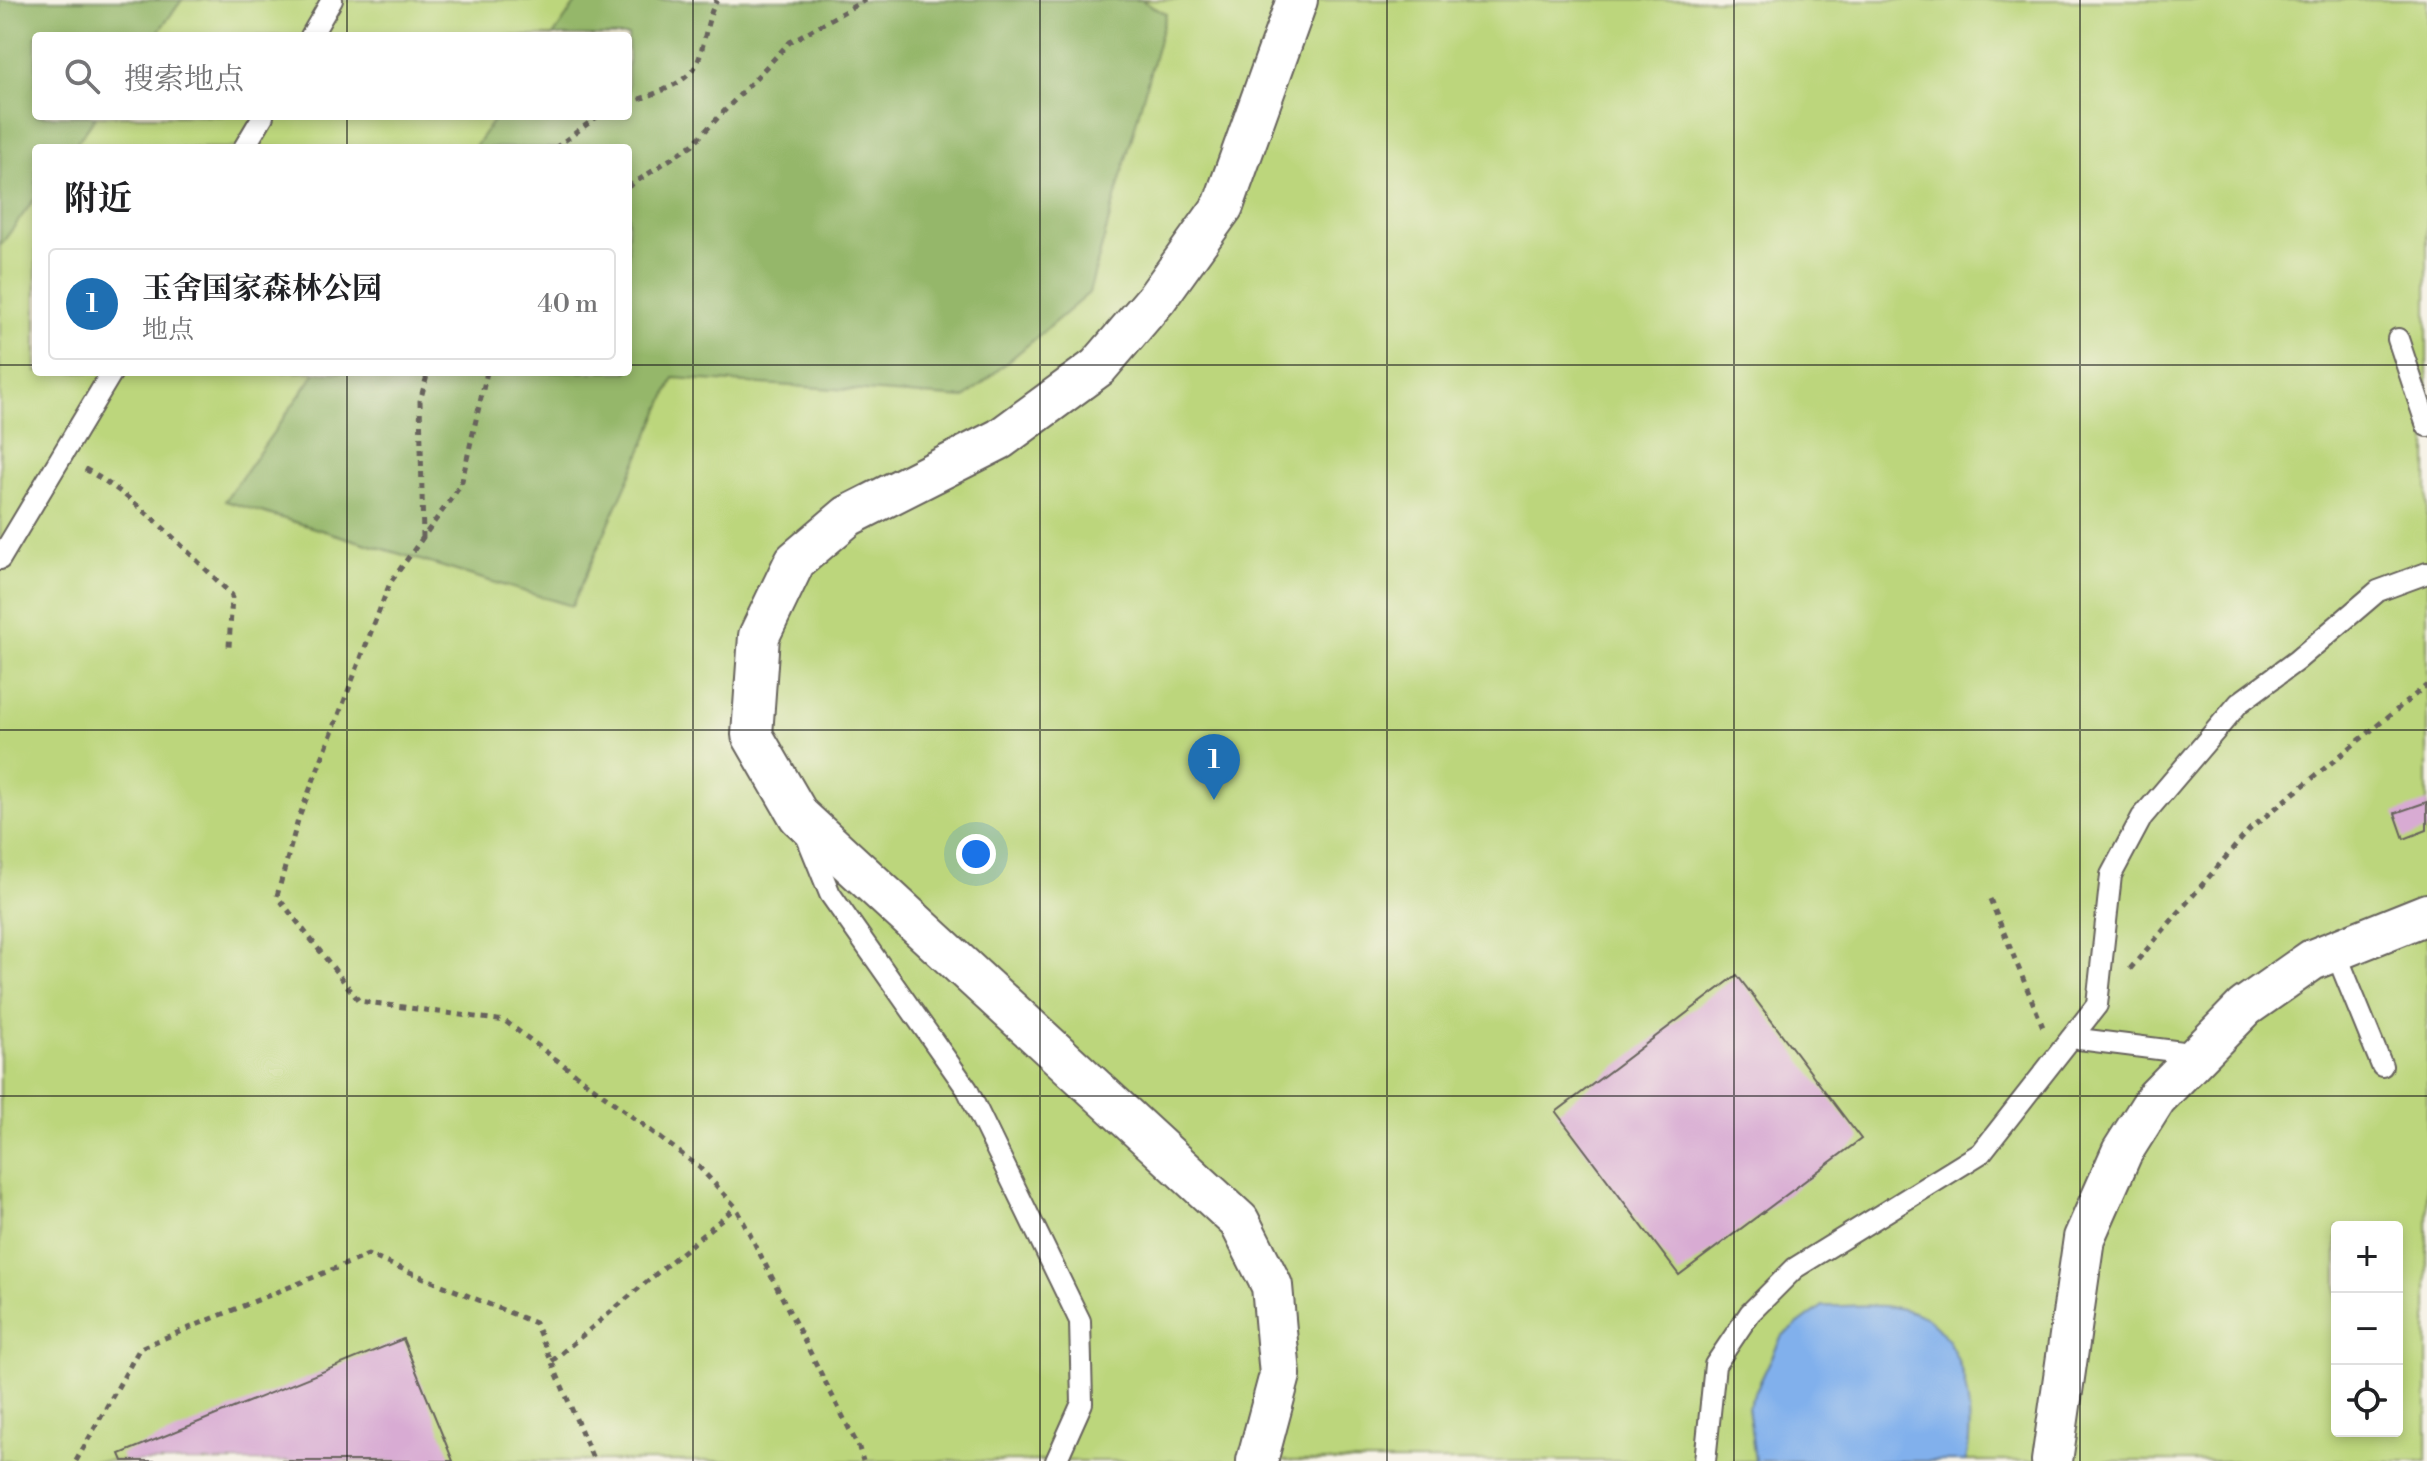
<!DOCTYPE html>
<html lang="zh">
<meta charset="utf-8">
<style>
:root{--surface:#fff;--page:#f2f2f2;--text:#202124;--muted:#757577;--line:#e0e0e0;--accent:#1f6fb2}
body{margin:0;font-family:"Libre Bodoni","Noto Serif SC",serif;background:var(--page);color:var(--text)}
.controls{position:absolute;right:24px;bottom:24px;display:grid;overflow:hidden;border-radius:8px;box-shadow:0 4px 12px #0003}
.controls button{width:72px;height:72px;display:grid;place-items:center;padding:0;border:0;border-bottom:2px solid var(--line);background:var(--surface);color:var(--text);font:40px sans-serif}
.you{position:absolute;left:976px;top:854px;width:28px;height:28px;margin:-20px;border:6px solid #fff;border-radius:50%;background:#1a73e8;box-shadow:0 0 0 12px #1a73e833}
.badge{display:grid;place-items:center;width:52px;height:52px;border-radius:50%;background:var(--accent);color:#fff;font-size:26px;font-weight:700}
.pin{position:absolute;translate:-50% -66px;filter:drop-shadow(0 2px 4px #0008)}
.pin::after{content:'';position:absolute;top:42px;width:28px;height:24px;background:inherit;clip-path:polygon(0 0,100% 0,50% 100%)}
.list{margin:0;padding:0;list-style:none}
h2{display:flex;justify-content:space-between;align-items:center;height:104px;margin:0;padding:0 32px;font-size:34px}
h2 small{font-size:26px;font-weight:400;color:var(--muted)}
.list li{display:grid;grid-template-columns:52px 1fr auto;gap:24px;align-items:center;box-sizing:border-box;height:112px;margin:0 16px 16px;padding:0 16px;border:2px solid var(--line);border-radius:8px}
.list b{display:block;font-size:30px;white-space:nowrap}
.list p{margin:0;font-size:26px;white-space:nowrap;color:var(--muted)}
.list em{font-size:26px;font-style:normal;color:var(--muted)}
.icon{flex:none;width:44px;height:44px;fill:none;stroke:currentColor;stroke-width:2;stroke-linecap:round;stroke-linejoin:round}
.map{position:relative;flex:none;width:2427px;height:1461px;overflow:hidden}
.search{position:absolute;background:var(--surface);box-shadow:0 4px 12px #0003;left:32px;top:32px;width:600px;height:88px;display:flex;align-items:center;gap:20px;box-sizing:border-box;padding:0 28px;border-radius:8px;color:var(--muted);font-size:30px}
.panel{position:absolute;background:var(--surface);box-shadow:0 4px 12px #0003;left:32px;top:144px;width:600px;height:232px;border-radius:8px}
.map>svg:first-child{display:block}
.green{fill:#bcd67b;stroke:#6c794c;stroke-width:2;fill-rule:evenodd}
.forest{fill:#95b76b;stroke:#586a44;stroke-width:2}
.water{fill:#81b0ec;stroke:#4e6684;stroke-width:2}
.building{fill:#d8abd3}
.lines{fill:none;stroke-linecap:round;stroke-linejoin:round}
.service-casing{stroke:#67645d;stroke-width:24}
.minor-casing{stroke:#67645d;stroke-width:44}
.path{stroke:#67645d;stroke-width:5;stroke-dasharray:6 6;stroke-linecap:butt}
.service{stroke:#fff;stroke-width:20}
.minor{stroke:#fff;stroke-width:40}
.grid{fill:none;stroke:#1c1c1c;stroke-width:2;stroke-opacity:0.55}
</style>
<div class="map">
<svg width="2427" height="1461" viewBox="0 0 2427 1461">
<rect width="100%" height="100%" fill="#f7f3e8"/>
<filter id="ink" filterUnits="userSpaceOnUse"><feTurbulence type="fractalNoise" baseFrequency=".0125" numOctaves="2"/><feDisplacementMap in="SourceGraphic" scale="16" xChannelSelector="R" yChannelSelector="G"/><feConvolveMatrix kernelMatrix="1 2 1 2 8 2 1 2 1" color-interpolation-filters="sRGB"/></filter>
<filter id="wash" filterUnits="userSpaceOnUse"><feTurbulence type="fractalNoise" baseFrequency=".006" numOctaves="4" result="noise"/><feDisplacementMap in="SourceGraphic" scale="32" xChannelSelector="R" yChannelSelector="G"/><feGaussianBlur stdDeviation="1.8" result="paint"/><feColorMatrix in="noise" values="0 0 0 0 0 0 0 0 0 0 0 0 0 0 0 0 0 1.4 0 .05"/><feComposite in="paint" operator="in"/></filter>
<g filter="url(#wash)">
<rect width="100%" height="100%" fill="#f2ebd5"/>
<path class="green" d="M0,0H2427V1461H0ZM36,36H628V116H36ZM36,148H628V372H36ZM2337,1227H2397V1431H2337Z"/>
<path class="forest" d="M0,0H182L155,36H36V116H96L73,148H36V197L0,246Z
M578,0H1141L1166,14L1089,293L965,398L674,378L572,606L225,501L316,372H628V148H474L496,116H628V36H553Z"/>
<path class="water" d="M1823,1306C1847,1307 1875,1303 1898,1308C1907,1310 1925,1315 1932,1322C1967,1352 1975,1418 1966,1461H1755L1748,1407L1782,1336Z"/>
<g id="blocks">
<path class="building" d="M2427,802V830L2404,839L2395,813Z
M1737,975L1861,1139L1679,1275L1556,1112Z
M403,1339L453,1461H123L120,1454Z"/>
</g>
</g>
<g filter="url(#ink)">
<use href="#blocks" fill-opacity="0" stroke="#67645d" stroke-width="2"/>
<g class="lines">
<defs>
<path id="service" d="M311,36L332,0
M244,148L263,116
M2398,339L2427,426
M0,559L112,372
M806,835L830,894L967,1089L1080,1321L1082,1403L1056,1461
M2335,951L2382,1066
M2071,1038L2198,1054
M1705,1461L1715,1365L1750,1313L1795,1268L1981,1153L2097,1005L2111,875L2142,817L2239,703L2296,661L2378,591L2427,573"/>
<path id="minor" d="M1257,1461L1280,1375L1272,1286L1239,1221L799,816L752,735L759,636L795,561L848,516L1000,439L1098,367L1157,298L1223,206L1297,0
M2052,1461L2084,1238L2122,1152L2156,1098L2245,1007L2312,960L2427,914"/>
</defs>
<use href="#service" class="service-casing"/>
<use href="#minor" class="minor-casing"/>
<path class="path" d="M628,103C648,96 683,86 695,67C705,50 705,20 717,0
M555,148L598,116
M628,187L692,145L790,42L865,0
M487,372L461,485L390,583L298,820L277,896L359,1001L505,1021L699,1167L736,1207L859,1448L863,1461
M85,469C141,500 186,551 232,595L229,647
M423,538L420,401L428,372
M1990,899L2043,1027
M2130,969L2250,829L2427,685
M552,1361L736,1207
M76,1461L140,1348L368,1255L535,1323L594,1461"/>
<use href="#service" class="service"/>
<use href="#minor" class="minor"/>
</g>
</g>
<path class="grid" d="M347,0V36M693,0V1461M1040,0V1461M1387,0V1461M1734,0V1461M2080,0V1461M347,116V148M0,365H36M628,365H2427M347,372V1461M0,730H2427M0,1096H2427"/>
</svg>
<div class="controls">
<button>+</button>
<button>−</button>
<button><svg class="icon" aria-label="locate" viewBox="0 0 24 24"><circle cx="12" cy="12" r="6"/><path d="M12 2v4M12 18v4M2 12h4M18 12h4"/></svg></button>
</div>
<div class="you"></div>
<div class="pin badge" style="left:1214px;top:800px">1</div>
<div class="search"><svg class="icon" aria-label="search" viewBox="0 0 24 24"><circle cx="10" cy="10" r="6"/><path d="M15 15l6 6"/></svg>搜索地点</div>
<section class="panel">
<h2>附近<small></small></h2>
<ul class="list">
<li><span class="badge">1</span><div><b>玉舍国家森林公园</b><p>地点</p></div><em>40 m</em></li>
</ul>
</section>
</div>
